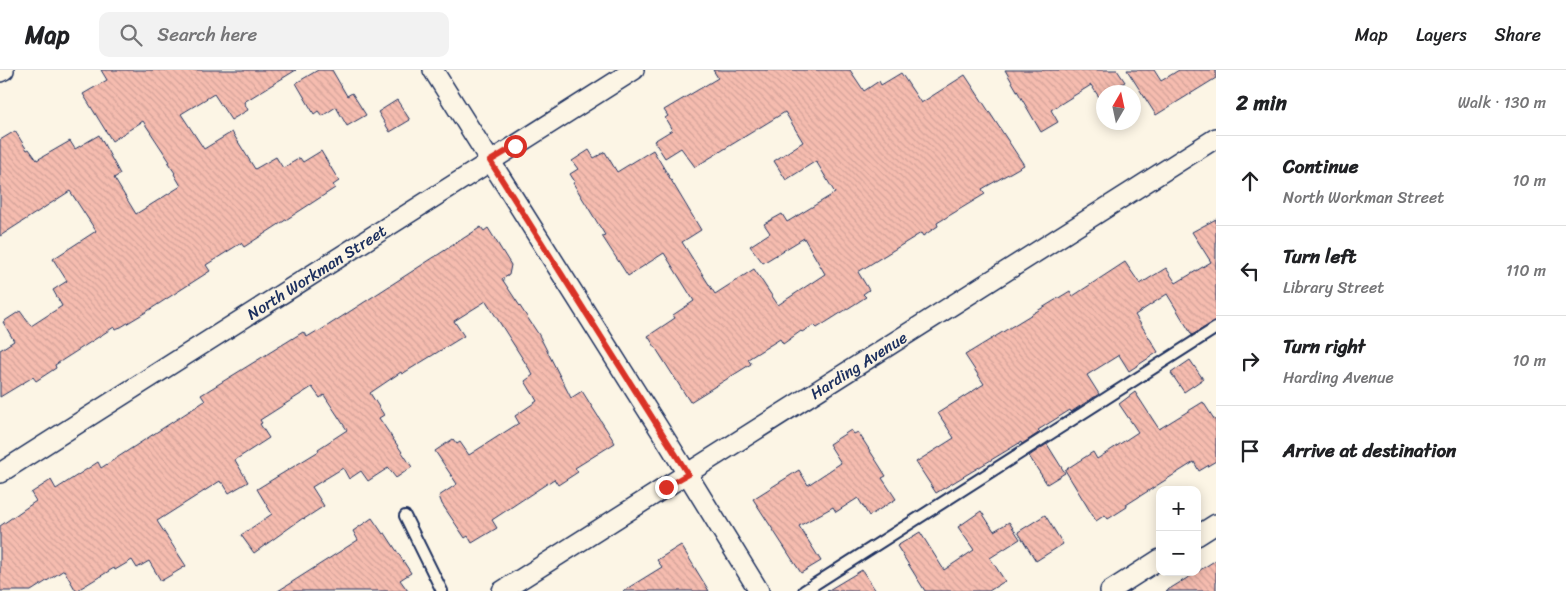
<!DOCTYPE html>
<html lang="en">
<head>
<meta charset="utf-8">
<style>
	body { margin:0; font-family:Sriracha,sans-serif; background:#f2f2f2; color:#202124 }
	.controls { position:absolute; right:15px; bottom:15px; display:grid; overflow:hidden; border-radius:10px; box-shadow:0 2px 12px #0003 }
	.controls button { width:45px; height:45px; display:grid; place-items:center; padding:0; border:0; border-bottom:1px solid #e0e0e0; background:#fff; color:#202124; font:25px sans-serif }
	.compass { position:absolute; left:1096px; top:15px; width:45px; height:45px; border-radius:50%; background:#fff; box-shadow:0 2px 12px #0003; rotate:9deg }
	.stop { position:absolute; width:15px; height:15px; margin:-11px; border:4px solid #d93025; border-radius:50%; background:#fff }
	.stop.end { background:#d93025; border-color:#fff; box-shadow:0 1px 5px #0008 }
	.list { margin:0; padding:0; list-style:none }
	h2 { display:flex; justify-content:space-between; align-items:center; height:65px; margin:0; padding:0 20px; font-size:21px }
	h2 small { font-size:16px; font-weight:400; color:#757577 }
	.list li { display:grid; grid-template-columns:32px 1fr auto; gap:15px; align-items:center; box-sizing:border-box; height:90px; padding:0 20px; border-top:1px solid #e0e0e0 }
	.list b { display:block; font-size:19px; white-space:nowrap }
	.list p { margin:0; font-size:16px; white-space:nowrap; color:#757577 }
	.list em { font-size:16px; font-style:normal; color:#757577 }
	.icon { flex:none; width:28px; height:28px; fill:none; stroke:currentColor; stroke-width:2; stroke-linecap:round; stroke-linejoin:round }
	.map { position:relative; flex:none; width:1216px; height:521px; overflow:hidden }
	header { display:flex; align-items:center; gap:30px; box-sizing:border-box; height:70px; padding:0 25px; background:#fff; border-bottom:1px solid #e0e0e0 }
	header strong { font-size:24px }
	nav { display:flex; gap:28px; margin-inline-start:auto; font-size:18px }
	.search { width:350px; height:45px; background:#f2f2f2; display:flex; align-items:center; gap:12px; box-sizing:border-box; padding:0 18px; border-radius:10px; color:#757577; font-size:19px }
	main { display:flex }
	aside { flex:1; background:#fff }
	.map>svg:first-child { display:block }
	.building { fill:url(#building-back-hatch); stroke:#1b2f5e }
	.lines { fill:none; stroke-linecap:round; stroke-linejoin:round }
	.lane-casing { stroke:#1b2f5e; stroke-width:14 }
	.street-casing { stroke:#1b2f5e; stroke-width:22 }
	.lane { stroke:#fcf5e5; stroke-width:10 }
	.street { stroke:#fcf5e5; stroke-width:19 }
	.route { stroke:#d93025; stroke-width:6 }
	.labels { text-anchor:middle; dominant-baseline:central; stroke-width:5; stroke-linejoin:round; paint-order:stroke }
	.street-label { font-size:16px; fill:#1b2f5e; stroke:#fcf5e5 }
</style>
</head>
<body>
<header>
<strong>Map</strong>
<div class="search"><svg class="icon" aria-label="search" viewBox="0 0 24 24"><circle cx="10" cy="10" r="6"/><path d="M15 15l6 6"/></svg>Search here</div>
<nav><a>Map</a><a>Layers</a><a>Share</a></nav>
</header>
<main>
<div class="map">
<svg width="1216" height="521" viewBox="0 0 1216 521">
	<defs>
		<pattern id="building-back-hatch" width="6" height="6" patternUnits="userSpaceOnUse" patternTransform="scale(1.25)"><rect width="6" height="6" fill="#f6bcaf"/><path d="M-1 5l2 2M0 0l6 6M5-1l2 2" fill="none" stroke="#d2a299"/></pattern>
	</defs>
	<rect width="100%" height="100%" fill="#fcf5e5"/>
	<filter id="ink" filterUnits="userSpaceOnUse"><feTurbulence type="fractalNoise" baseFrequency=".02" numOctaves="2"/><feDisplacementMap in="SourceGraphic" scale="10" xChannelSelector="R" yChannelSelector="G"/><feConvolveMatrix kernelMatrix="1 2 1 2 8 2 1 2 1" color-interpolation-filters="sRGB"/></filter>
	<g filter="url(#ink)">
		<path class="building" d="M101 0H296L244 32 248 40 231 50 214 24 181 44 204 79 232 62 255 99 276 87 283 98 300 88 303 92 321 81 339 111 333 115 335 118 244 177 241 173 206 195 210 201 146 242 121 257 115 259 114 257 55 295 56 298 36 311 33 307 0 327V280L14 271 3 252 20 241 31 256 62 236 53 220 67 211 53 189 96 161 70 121 0 166V70L15 61 27 80 29 79 37 90 70 71 75 79 99 65 120 104 114 108 136 144 181 116 174 104 175 103 168 93 170 92 143 51 112 71 83 24 107 10Z
			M318 0H332L347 26 352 23 366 45 347 56 336 37 322 46 318 41 314 44 296 13Z
			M713 0H850L864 21 879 11 881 15 901 3 921 33 965 5 1024 95 982 119 985 124 937 153 938 156 923 166 921 163 858 202 869 220 863 224 866 227 817 258 814 255 802 262 801 261 783 274 780 269 748 289 751 294 690 332 648 266 675 248 673 245 694 231 664 183 628 206 602 166 605 165 573 113 575 112 570 104 578 99 572 91 589 80 594 88 605 82 617 102 653 80 701 160 682 172 715 224 754 199 778 235 825 204 804 168 763 193 750 176 770 163 764 154 782 144 787 152 835 123 816 91 786 110 774 91 803 72 785 42 695 97 681 78 665 88 654 71 672 60 665 48 668 46 664 40 718 8Z
			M1005 0H1117L1125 12 1107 22H1104V25L1099 27 1091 15 1051 40 1058 52 1041 62Z
			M1127 0H1154L1161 11 1179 0H1216V8L1156 45Z
			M397 30 410 50 390 62 378 42Z
			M1216 149V251L1192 265 1167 224 1135 245 1158 282 1129 301 1119 285 1087 305 1099 324 1071 342 1070 340 1038 360 1040 362 1022 374 1021 372 936 423 916 392 954 368 938 343 984 314 965 285 1070 221 1073 226 1125 192 1140 214 1166 198 1176 213 1211 192 1192 162Z
			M481 157 484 161 488 158 511 195 509 205 502 209 539 265 571 328 582 321 615 373 575 398 578 402 558 415 554 409 495 448 492 450 497 458 472 473 468 466 465 468 442 434 439 426 457 414 435 381 453 369 457 374 460 372 469 385 519 353 515 346 537 331 525 311 533 305 486 231 454 251 464 266 402 304 401 302 370 323 384 345 379 348 412 397 396 408 388 398 368 411 361 401 349 409 343 398 312 417 324 436 304 449 303 448 254 483 241 465 272 444 257 419 319 381 318 379 347 360 324 325 320 328 312 317 260 350 262 353 260 354 269 368 235 390 248 412 229 423 223 413H221L220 411 157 451 186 496 161 511 149 491 137 498 132 490 115 500 114 498 76 521 64 500 31 521H0V456L36 431 31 423 51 410 56 419 98 392 101 398 205 331 201 325 303 262 307 267 317 261 318 262Z
			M1190 290 1203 309 1184 322 1171 303Z
			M1135 322 1159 359 1203 332 1216 352V391L1199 401 1194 392 1126 435 1127 437 1108 449 1105 445 1096 451 1065 400 1093 382 1097 389 1138 362 1119 334Z
			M851 360 854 364 858 362 886 406 882 408 896 429 869 446 858 428 836 442 833 437 799 456 821 491 801 503 753 429 799 400 808 415 841 393 829 374Z
			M1047 374 1065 403 1047 414 1029 386Z
			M981 441 994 461 1009 452 1020 469 990 488 1005 511 989 521H925L897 476 920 462 944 500 974 480 958 457Z
			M1045 445 1063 474 1036 491 1018 462Z
			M372 448 383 464 385 463 411 503 400 510 408 521H278L358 470 353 461Z
			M681 475 709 521H623L662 497 657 490Z
			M1216 490V521H1166L1197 502Z
			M862 500 876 521H827Z"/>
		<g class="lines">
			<g class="lane-casing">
				<path id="lane" d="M405 446 442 521
					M804 521 1216 258"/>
			</g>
			<g class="street-casing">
				<g id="street">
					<path d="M433 0 670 376 759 521"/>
					<path d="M0 2 4 0"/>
					<path id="s1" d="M0 403 634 0"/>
					<path d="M1197 466 1216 454"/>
					<path id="s2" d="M502 521 1216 68"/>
					<path d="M1110 521 1160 489"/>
				</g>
			</g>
			<use href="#lane" class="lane"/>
			<use href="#street" class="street"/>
		</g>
	</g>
	<g class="lines" filter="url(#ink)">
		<path class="route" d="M515 76 490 91 688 404 666 417"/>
	</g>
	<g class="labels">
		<g class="street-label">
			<text stroke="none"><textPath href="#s1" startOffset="375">North Workman Street</textPath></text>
			<text stroke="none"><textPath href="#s2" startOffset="422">Harding Avenue</textPath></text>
		</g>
	</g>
</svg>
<div class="controls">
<button>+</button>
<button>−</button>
</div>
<svg class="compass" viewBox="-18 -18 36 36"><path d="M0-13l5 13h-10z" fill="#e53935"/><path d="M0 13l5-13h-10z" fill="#757577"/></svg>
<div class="stop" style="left:515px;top:76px"></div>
<div class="stop end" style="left:666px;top:417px"></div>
</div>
<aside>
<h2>2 min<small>Walk · 130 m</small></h2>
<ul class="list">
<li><svg class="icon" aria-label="ahead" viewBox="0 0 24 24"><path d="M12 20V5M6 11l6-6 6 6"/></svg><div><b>Continue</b><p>North Workman Street</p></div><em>10 m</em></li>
<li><svg class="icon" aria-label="left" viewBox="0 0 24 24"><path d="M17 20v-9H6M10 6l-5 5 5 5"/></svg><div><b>Turn left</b><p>Library Street</p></div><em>110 m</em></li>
<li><svg class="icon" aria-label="right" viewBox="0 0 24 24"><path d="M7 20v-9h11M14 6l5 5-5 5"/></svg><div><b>Turn right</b><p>Harding Avenue</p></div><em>10 m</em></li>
<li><svg class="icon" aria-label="arrive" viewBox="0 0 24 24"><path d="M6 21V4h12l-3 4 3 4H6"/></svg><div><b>Arrive at destination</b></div></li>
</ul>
</aside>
</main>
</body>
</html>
